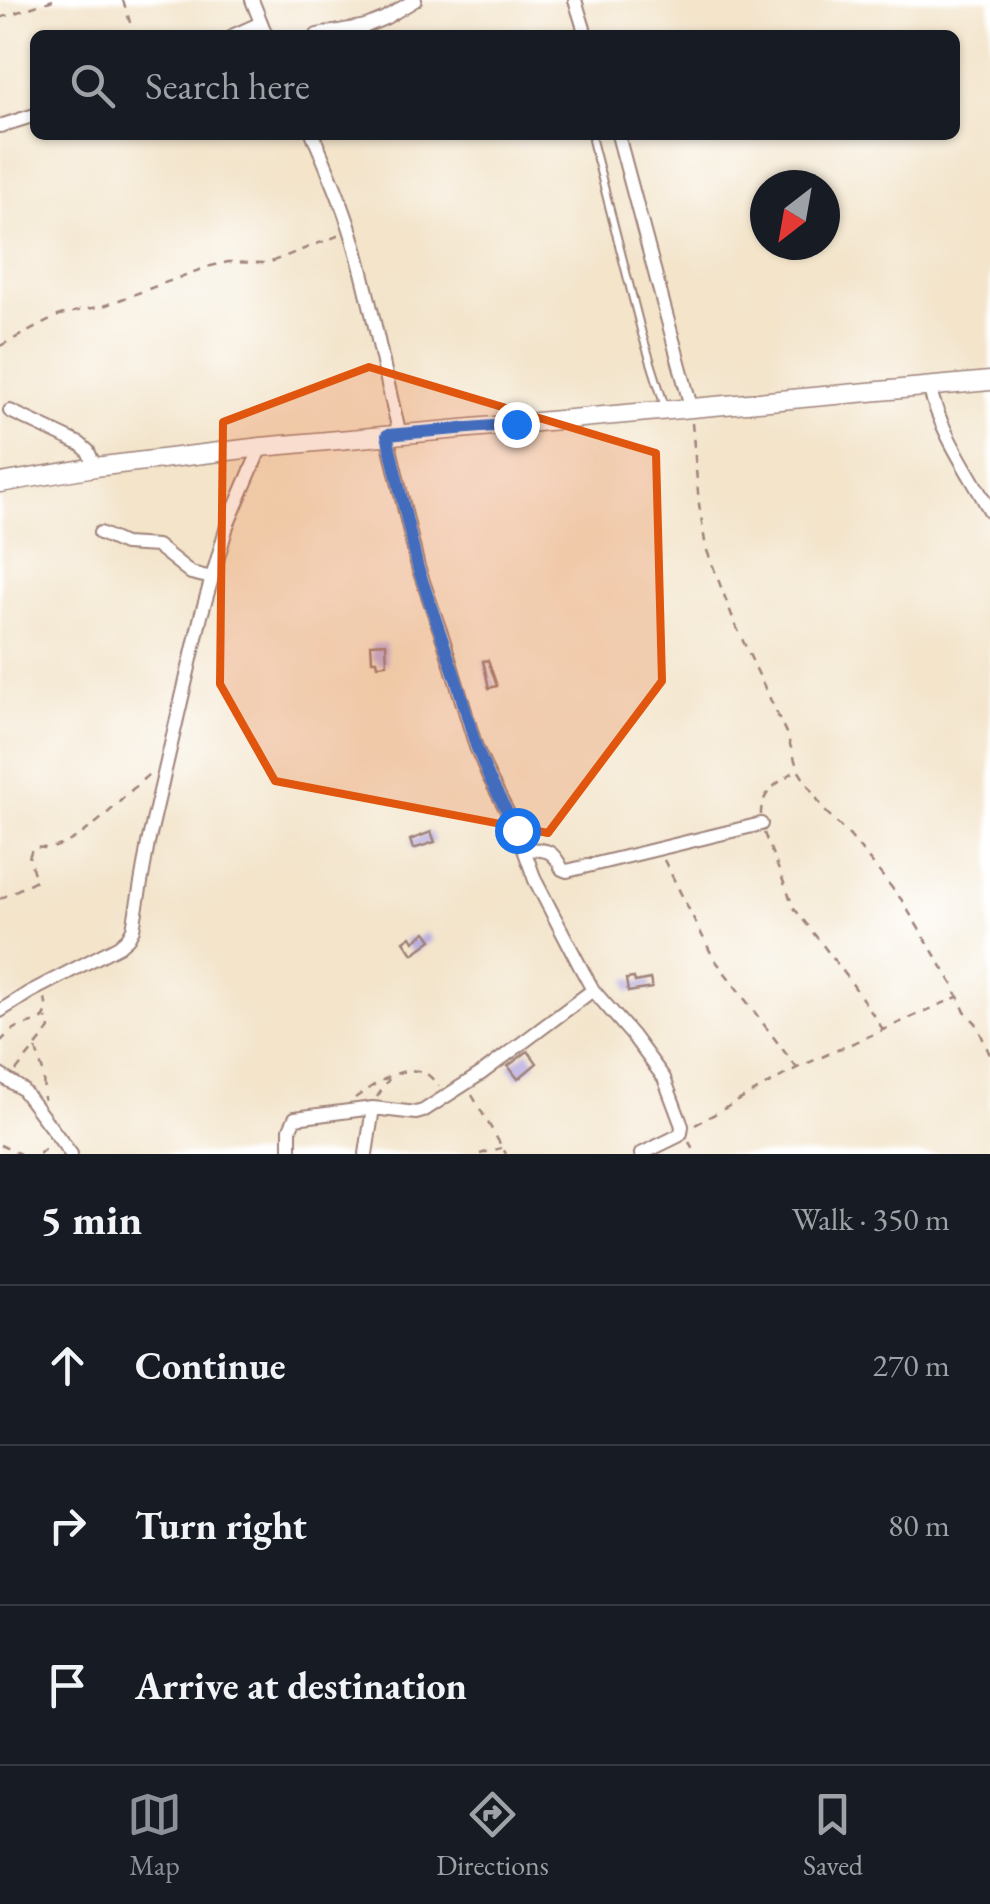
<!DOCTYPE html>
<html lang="en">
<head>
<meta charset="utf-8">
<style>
	body { margin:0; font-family:"EB Garamond",serif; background:#20242c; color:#f1f3f6 }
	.compass { position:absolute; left:750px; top:170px; width:90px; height:90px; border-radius:50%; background:#171b24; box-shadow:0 2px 8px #0004; rotate:211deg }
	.stop { position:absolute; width:30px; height:30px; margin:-22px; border:8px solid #1a73e8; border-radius:50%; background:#fff }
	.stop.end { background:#1a73e8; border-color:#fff; box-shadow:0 2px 10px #0008 }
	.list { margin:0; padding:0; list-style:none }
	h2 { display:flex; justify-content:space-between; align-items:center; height:130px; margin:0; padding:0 40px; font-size:42px }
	h2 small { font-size:32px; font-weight:400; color:#9ea1a6 }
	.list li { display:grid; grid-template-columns:65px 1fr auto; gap:30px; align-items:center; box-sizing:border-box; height:160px; padding:0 40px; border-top:2px solid #363941 }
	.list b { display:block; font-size:38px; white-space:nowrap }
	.list em { font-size:32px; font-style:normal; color:#9ea1a6 }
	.icon { flex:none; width:55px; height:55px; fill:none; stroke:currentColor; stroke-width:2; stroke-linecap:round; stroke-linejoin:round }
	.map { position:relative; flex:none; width:990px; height:1154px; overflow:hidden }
	.search { position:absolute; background:#171b24; box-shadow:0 2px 8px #0004; left:30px; right:30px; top:30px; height:110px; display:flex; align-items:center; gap:25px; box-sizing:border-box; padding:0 35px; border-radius:15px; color:#9ea1a6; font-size:38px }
	.sheet { height:610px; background:#171b24 }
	nav { display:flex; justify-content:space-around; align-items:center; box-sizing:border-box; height:140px; border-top:2px solid #363941; background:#171b24; font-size:28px; color:#9ea1a6 }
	nav a { display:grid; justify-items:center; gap:5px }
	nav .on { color:#8c9099 }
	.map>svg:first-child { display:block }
	.building { fill:#baadde }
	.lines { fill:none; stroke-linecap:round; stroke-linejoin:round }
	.lane-casing { stroke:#9e827a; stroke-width:10 }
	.street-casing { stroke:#9e827a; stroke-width:16 }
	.secondary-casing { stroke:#9e827a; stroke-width:21 }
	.path { stroke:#9e827a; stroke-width:2.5; stroke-dasharray:8 8; stroke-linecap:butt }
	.lane { stroke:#fff; stroke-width:6 }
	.street { stroke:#fff; stroke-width:12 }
	.secondary { stroke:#fff; stroke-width:18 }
	.route { stroke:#1a73e8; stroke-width:12 }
	.marked { fill:#e0560e; fill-opacity:0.2; stroke:#e0560e; stroke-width:8; stroke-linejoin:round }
</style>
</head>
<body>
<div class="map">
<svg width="990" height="1154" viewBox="0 0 990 1154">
	<rect width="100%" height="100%" fill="#fff"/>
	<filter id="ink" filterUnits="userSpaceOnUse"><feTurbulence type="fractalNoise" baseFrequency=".01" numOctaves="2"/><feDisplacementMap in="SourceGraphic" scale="20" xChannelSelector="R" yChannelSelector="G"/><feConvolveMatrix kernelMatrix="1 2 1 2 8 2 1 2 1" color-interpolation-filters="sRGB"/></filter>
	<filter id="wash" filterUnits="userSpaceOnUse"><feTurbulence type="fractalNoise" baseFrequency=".0048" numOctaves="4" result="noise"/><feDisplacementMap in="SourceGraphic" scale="40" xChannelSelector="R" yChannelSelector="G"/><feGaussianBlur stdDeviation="2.25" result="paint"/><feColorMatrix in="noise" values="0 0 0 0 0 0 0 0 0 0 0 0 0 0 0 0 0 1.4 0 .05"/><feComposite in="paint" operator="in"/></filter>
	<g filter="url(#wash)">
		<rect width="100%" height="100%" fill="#f3e4ca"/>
		<g id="blocks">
			<path class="building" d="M386 643 387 664 378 665 377 660H372L371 644Z
				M488 660 497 686 489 688 483 661Z
				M431 832 435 842 413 849 410 840Z
				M426 932 432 940 413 954 404 941 411 936 414 941Z
				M634 978 635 982 650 979 652 988 628 992 626 979Z
				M528 1051 537 1063 518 1079 508 1066Z"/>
		</g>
	</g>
	<g filter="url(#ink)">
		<use href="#blocks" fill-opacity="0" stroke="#9e827a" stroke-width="2.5"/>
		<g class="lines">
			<g class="lane-casing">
				<path id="lane" d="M592 140 642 334 665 407"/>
			</g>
			<g class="street-casing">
				<path id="street" d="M252 0 266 35
					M575 0 586 35
					M234 35 261 23
					M317 35 366 26 385 18 415 0
					M0 126 35 115
					M313 135C326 166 340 197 350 229 371 296 382 366 400 434
					M618 135 691 407
					M929 386C941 434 967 469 990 511
					M10 411 80 444 88 451 95 467
					M387 435 418 567 444 642 476 747 489 777 517 830 535 880 582 970 593 990 633 1036 664 1078 682 1126 681 1133 678 1136 641 1154
					M100 533 124 544 157 546 191 573 212 578
					M524 849C546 850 552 848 562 869L567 871 761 824
					M0 1011 30 992 119 946 128 938 133 929 148 843 201 616 227 526 261 447
					M0 1075 22 1089 71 1154
					M290 1154V1129L295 1118 373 1108 416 1113 423 1111 482 1073 593 990
					M366 1154 373 1108"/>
			</g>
			<g class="secondary-casing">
				<path id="secondary" d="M0 483 95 467 261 447 990 381"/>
			</g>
			<path class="path" d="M123 0 134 35
				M0 18 53 0
				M0 346 60 315 106 305 207 267 228 262 268 263 340 235
				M692 423 699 504 706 548 736 626 787 735 798 770 825 811 850 836 901 899 953 985 965 1012 976 1023 990 1055
				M761 815C760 792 780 781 797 770
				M764 833 794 908 849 979 884 1031
				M664 860 713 957 796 1067
				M0 899 36 880 29 858 32 848C40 846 47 850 55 847 92 836 125 793 154 770
				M0 1042C6 1036 13 1028 21 1026 40 1020 50 1023 45 998
				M36 1049 43 1072 44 1100
				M16 1071 50 1029 46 1018
				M472 1095 506 1154
				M377 1097 389 1079
				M355 1098C371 1087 397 1067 419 1071 428 1072 433 1080 439 1086
				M695 1125 797 1068 957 997
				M689 1142 696 1154
				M0 1145 20 1154
				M39 1154 49 1145
				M480 1154 501 1148"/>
			<use href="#lane" class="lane"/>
			<use href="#street" class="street"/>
			<use href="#secondary" class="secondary"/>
		</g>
	</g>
	<g class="lines" filter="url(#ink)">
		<path class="route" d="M516 424 387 435 418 568 456 679 476 746 489 778 517 830"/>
	</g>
	<path class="marked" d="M369 367 656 453 662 681 548 833 275 781 220 684 223 422Z"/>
</svg>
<svg class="compass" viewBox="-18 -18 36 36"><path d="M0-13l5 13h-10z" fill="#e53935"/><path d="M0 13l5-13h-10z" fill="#9ea1a6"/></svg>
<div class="stop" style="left:517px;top:830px"></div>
<div class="stop end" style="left:516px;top:424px"></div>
<div class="search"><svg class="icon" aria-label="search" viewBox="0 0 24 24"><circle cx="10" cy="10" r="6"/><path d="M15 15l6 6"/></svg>Search here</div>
</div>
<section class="sheet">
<h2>5 min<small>Walk · 350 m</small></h2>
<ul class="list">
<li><svg class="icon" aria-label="ahead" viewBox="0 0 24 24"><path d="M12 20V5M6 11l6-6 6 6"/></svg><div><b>Continue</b></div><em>270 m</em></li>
<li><svg class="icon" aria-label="right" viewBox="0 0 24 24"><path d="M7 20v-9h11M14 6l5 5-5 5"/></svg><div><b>Turn right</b></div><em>80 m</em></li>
<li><svg class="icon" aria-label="arrive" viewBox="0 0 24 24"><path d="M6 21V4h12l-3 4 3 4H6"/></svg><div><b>Arrive at destination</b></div></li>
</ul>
</section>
<nav>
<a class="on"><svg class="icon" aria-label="map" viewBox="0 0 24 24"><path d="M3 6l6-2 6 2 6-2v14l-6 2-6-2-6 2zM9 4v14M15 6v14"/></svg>Map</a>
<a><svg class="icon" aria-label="directions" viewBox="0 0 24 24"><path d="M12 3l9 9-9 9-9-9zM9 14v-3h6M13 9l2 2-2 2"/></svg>Directions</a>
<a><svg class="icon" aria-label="saved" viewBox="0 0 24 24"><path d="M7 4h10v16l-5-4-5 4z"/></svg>Saved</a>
</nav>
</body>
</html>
